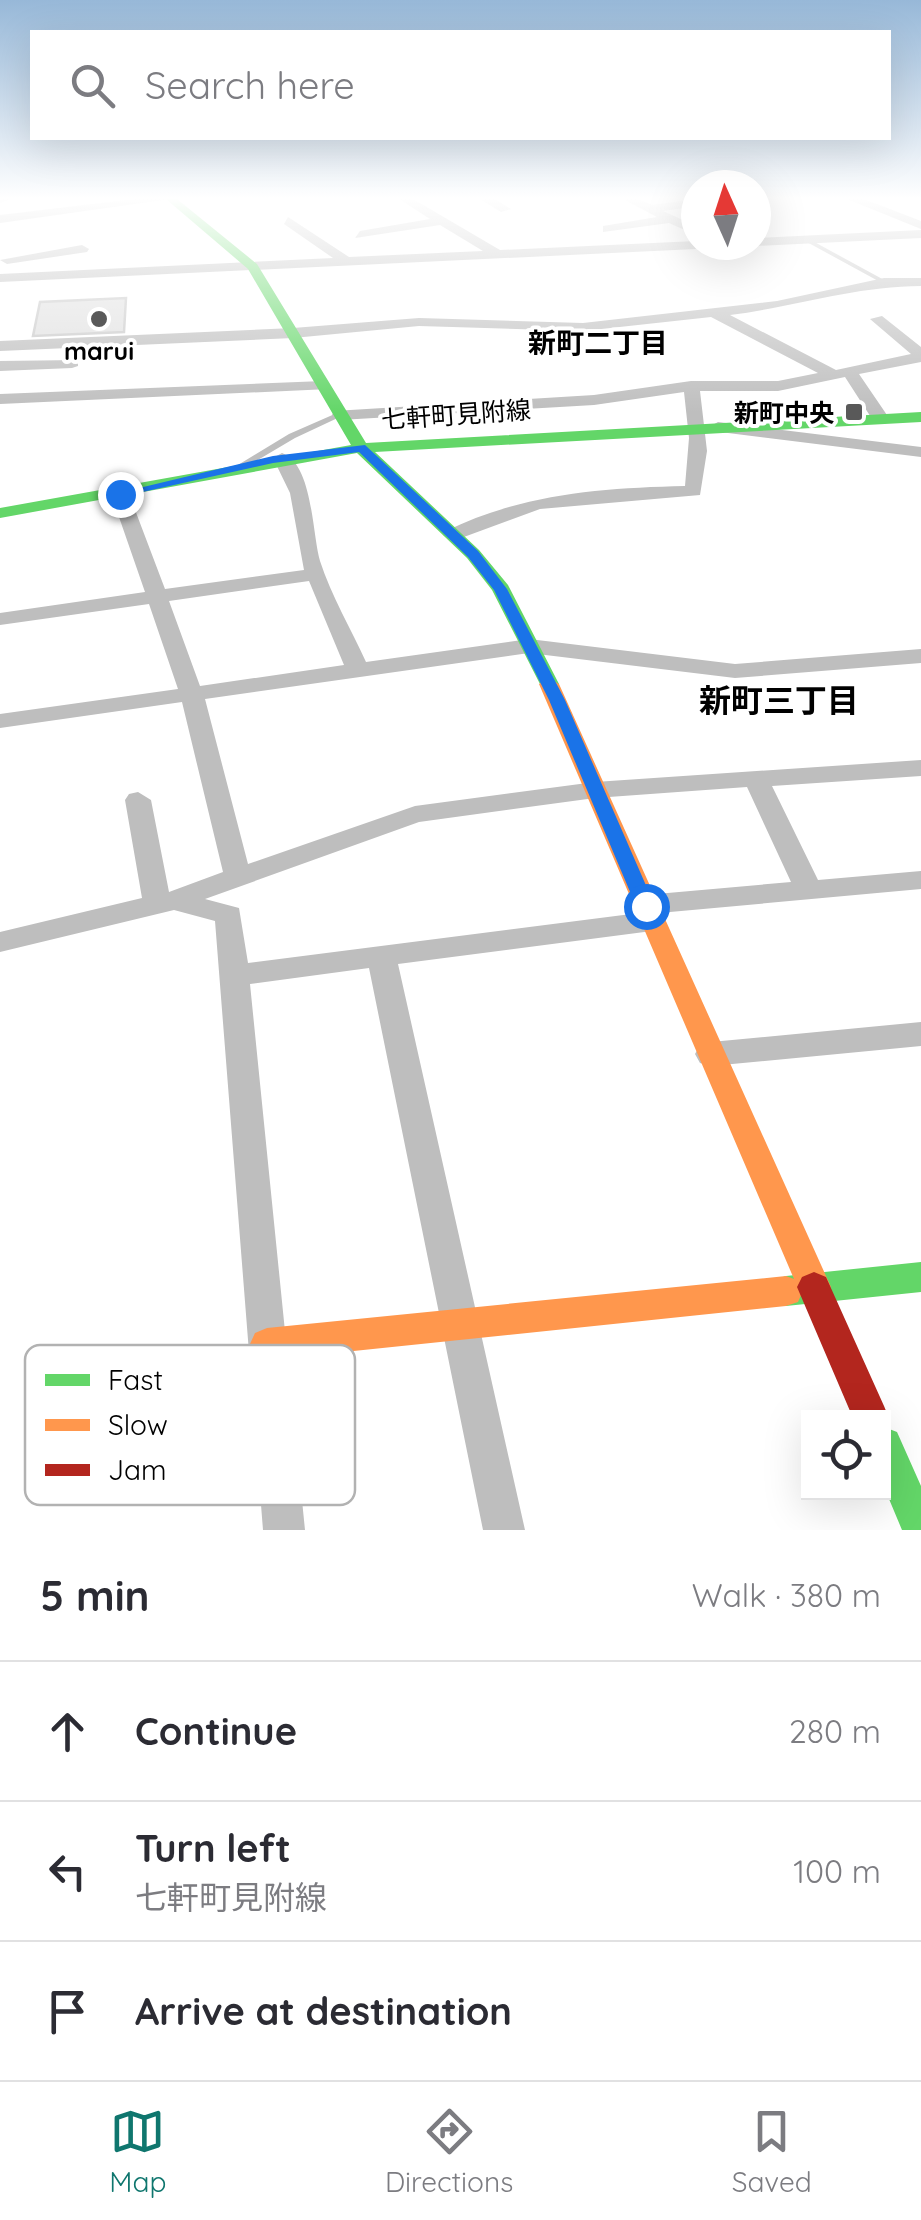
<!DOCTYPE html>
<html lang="en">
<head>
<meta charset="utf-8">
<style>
	body { margin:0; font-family:Quicksand,"Noto Sans JP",sans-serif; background:#f7f7f7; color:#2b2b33 }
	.controls { position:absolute; right:30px; bottom:30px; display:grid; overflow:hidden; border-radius:0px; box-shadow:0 10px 40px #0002 }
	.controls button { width:90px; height:90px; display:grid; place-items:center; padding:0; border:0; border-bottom:2px solid #e1e1e2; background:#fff; color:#2b2b33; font:50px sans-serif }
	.compass { position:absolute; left:681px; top:170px; width:90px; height:90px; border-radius:50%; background:#fff; box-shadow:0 10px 40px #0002; rotate:357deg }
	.stop { position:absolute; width:30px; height:30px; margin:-22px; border:8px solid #1a73e8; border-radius:50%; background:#fff }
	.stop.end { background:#1a73e8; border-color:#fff; box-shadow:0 2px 10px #0008 }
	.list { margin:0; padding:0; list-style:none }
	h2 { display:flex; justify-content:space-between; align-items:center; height:130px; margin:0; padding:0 40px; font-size:42px }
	h2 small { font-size:32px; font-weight:400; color:#7c7c81 }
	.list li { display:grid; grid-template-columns:65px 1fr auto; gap:30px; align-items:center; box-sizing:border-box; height:140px; padding:0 40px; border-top:2px solid #e1e1e2 }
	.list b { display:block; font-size:38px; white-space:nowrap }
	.list p { margin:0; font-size:32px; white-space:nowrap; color:#7c7c81 }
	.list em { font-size:32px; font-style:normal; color:#7c7c81 }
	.icon { flex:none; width:55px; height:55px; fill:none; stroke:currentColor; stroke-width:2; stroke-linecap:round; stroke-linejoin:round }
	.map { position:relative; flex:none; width:921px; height:1530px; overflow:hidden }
	.search { position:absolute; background:#fff; box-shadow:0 10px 40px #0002; left:30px; right:30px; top:30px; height:110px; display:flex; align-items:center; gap:25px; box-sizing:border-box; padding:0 35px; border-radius:0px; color:#7c7c81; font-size:38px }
	.sheet { height:550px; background:#fff }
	nav { display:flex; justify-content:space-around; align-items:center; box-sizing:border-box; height:140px; border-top:2px solid #e1e1e2; background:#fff; font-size:28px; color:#7c7c81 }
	nav a { display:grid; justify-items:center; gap:5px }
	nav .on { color:#0f766e }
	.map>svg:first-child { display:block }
	.building { fill:#dfdfdf; stroke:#c7c7c7; stroke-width:2.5 }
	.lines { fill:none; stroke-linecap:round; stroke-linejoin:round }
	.lane { fill:#bebebe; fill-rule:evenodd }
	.street { fill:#bebebe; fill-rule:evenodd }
	.fast { fill:#63d668; fill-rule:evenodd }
	.slow { fill:#ff974d; fill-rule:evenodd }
	.jam { fill:#b3261e; fill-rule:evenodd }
	.route { fill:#1a73e8 }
	.poi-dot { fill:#595959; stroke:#fff; stroke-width:4 }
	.labels { text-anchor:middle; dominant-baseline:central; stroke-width:8; stroke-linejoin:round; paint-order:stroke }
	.far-poi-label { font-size:25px; font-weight:bold; fill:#000; stroke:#fff }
	.far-street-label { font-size:25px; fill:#000; stroke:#fff }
	.far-neighbourhood-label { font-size:28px; font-weight:bold; fill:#000; stroke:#fff }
	.neighbourhood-label { font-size:32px; font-weight:bold; fill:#000; stroke:#fff }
	.key { fill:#fff; stroke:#b2b2b2; stroke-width:2.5 }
	.key-label { font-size:28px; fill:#000 }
</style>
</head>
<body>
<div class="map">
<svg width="921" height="1530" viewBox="0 0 921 1530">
	<rect width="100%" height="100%" fill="#fff"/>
	<path class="building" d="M126 298 124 332 33 336 40 302Z"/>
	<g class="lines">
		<path class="lane" d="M807 238 886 281 887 282 882 283 805 241Z
			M337 413 344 415 295 438 241 470 233 468 289 434Z"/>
		<path class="street" d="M0 199H10L0 203Z
			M135 199H170L0 223V215Z
			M399 199H413L500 250 696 241V245H703L696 249 0 282V274L333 258 284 224 288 217 349 257 483 251 440 225 355 238 360 231 430 219Z
			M480 199H495L511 209 501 212Z
			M623 199H638L652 205 696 199V206L663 211 696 226V235L669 223 603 232V226L657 217Z
			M847 199H864L921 221V229Z
			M921 230V238L756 246 752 245H756V238Z
			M82 245 89 249 87 252 7 264 0 260Z
			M884 278H921V286C856 286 794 307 730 315L836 370 911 354 870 319 882 316 921 347V362L859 374 889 418 886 422H874L845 377 778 391H700L707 451 700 495 540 509 453 541 443 535 446 531C522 494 601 488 685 486L689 438 684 392 594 405 340 420 332 415 334 411 594 395 691 381H778L818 373 711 317 583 331 419 326 293 338 0 351V341L293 328 419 318 583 323 777 301Z
			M78 360V366L72 368 0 371V361Z
			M323 381 329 383V389L0 404V394Z
			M718 422 921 447V457L712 431 709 427Z
			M282 453C313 464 312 534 320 561 331 595 351 629 366 662L529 639 735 664 921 649V663L735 678 529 653 205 699 248 864 415 806 595 782 921 760V776L772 786 818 880 921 871V889L659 913 666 921 662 928 652 931 398 964 525 1530H483L369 968 250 984 305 1530H263L215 921 174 910 0 952V932L142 898 125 800 129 794 138 792 151 800 169 892 223 872 182 702 0 728V714L178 689 149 604 0 625V613L145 592 111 494 120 488 129 494 165 589 304 570 290 493 273 458ZM309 581 344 665 200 686 169 601ZM747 787 791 882 645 895 635 898 631 905 639 913 248 963 239 908 205 899 419 822 595 798Z
			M921 1022V1046L711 1066 700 1063 695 1054 700 1045 711 1042Z"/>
		<path class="fast" d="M166 199H177L257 264 366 443 921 412V422L375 452 479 550 508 585 559 684 556 688H542L492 590 467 558 357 453 0 518V508L351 445 248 269Z
			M921 1262V1292L786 1306 774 1302 769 1291 774 1280 786 1276Z
			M884 1427 897 1432 921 1486V1530H902L884 1487Z"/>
		<path class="slow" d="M549 678 559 684 831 1287 826 1297 814 1302 801 1295 798 1302 786 1306 267 1360 255 1355 250 1344 255 1333 267 1328 786 1276 794 1279 539 684Z"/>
		<path class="jam" d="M814 1272 826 1277 884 1406 889 1418 884 1430V1418H853L797 1287 802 1277Z"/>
	</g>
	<linearGradient id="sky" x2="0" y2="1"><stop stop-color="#97b8d8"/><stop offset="0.48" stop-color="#fff"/><stop offset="1" stop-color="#fff" stop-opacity="0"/></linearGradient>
	<rect width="921" height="413" fill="url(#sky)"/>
	<path class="route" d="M365 445 478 551 507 589 565 700 655 906 652 910 646 912 636 906 549 700 494 590 468 557 359 452 273 463 120 497 114 494 273 456Z"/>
	<g class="poi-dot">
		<circle cx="99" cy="319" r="10"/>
		<rect x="844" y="402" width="20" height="20" rx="5"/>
	</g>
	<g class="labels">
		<g class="far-poi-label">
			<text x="99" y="350">marui</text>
			<text x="834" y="412" text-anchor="end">新町中央</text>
		</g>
		<g class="far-street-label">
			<text transform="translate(456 414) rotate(-4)">七軒町見附線</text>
		</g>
		<g class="far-neighbourhood-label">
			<text x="598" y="342">新町二丁目</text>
		</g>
		<g class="neighbourhood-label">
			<text x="779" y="700">新町三丁目</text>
		</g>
	</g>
	<rect x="25" y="1345" width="330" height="160" rx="15" class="key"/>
	<rect x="45" y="1374" width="45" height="12" fill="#63d668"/>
	<rect x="45" y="1419" width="45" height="12" fill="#ff974d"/>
	<rect x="45" y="1464" width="45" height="12" fill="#b3261e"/>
	<g class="key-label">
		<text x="108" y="1390">Fast</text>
		<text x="108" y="1435">Slow</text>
		<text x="108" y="1480">Jam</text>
	</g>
</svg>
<div class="controls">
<button><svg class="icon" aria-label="locate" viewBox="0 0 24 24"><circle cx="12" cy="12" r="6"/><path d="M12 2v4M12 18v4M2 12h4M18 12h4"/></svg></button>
</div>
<svg class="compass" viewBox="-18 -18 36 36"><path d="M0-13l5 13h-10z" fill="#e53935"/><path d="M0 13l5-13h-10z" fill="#7c7c81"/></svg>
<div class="stop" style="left:646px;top:906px"></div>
<div class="stop end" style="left:120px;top:494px"></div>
<div class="search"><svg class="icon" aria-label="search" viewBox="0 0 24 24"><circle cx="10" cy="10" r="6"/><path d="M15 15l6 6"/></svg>Search here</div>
</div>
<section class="sheet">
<h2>5 min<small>Walk · 380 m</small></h2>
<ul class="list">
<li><svg class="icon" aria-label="ahead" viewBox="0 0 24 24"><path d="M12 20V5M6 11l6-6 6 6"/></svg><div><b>Continue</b></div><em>280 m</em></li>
<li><svg class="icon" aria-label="left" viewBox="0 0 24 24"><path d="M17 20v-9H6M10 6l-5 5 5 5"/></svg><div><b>Turn left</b><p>七軒町見附線</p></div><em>100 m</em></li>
<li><svg class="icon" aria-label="arrive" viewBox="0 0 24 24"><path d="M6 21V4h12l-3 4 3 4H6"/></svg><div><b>Arrive at destination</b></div></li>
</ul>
</section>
<nav>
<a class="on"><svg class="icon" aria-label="map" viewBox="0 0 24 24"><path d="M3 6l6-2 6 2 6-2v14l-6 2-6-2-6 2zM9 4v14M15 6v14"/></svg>Map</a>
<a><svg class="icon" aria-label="directions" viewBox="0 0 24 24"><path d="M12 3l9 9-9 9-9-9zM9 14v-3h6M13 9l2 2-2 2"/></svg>Directions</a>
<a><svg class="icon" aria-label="saved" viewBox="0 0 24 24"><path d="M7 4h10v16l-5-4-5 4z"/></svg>Saved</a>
</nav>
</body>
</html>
